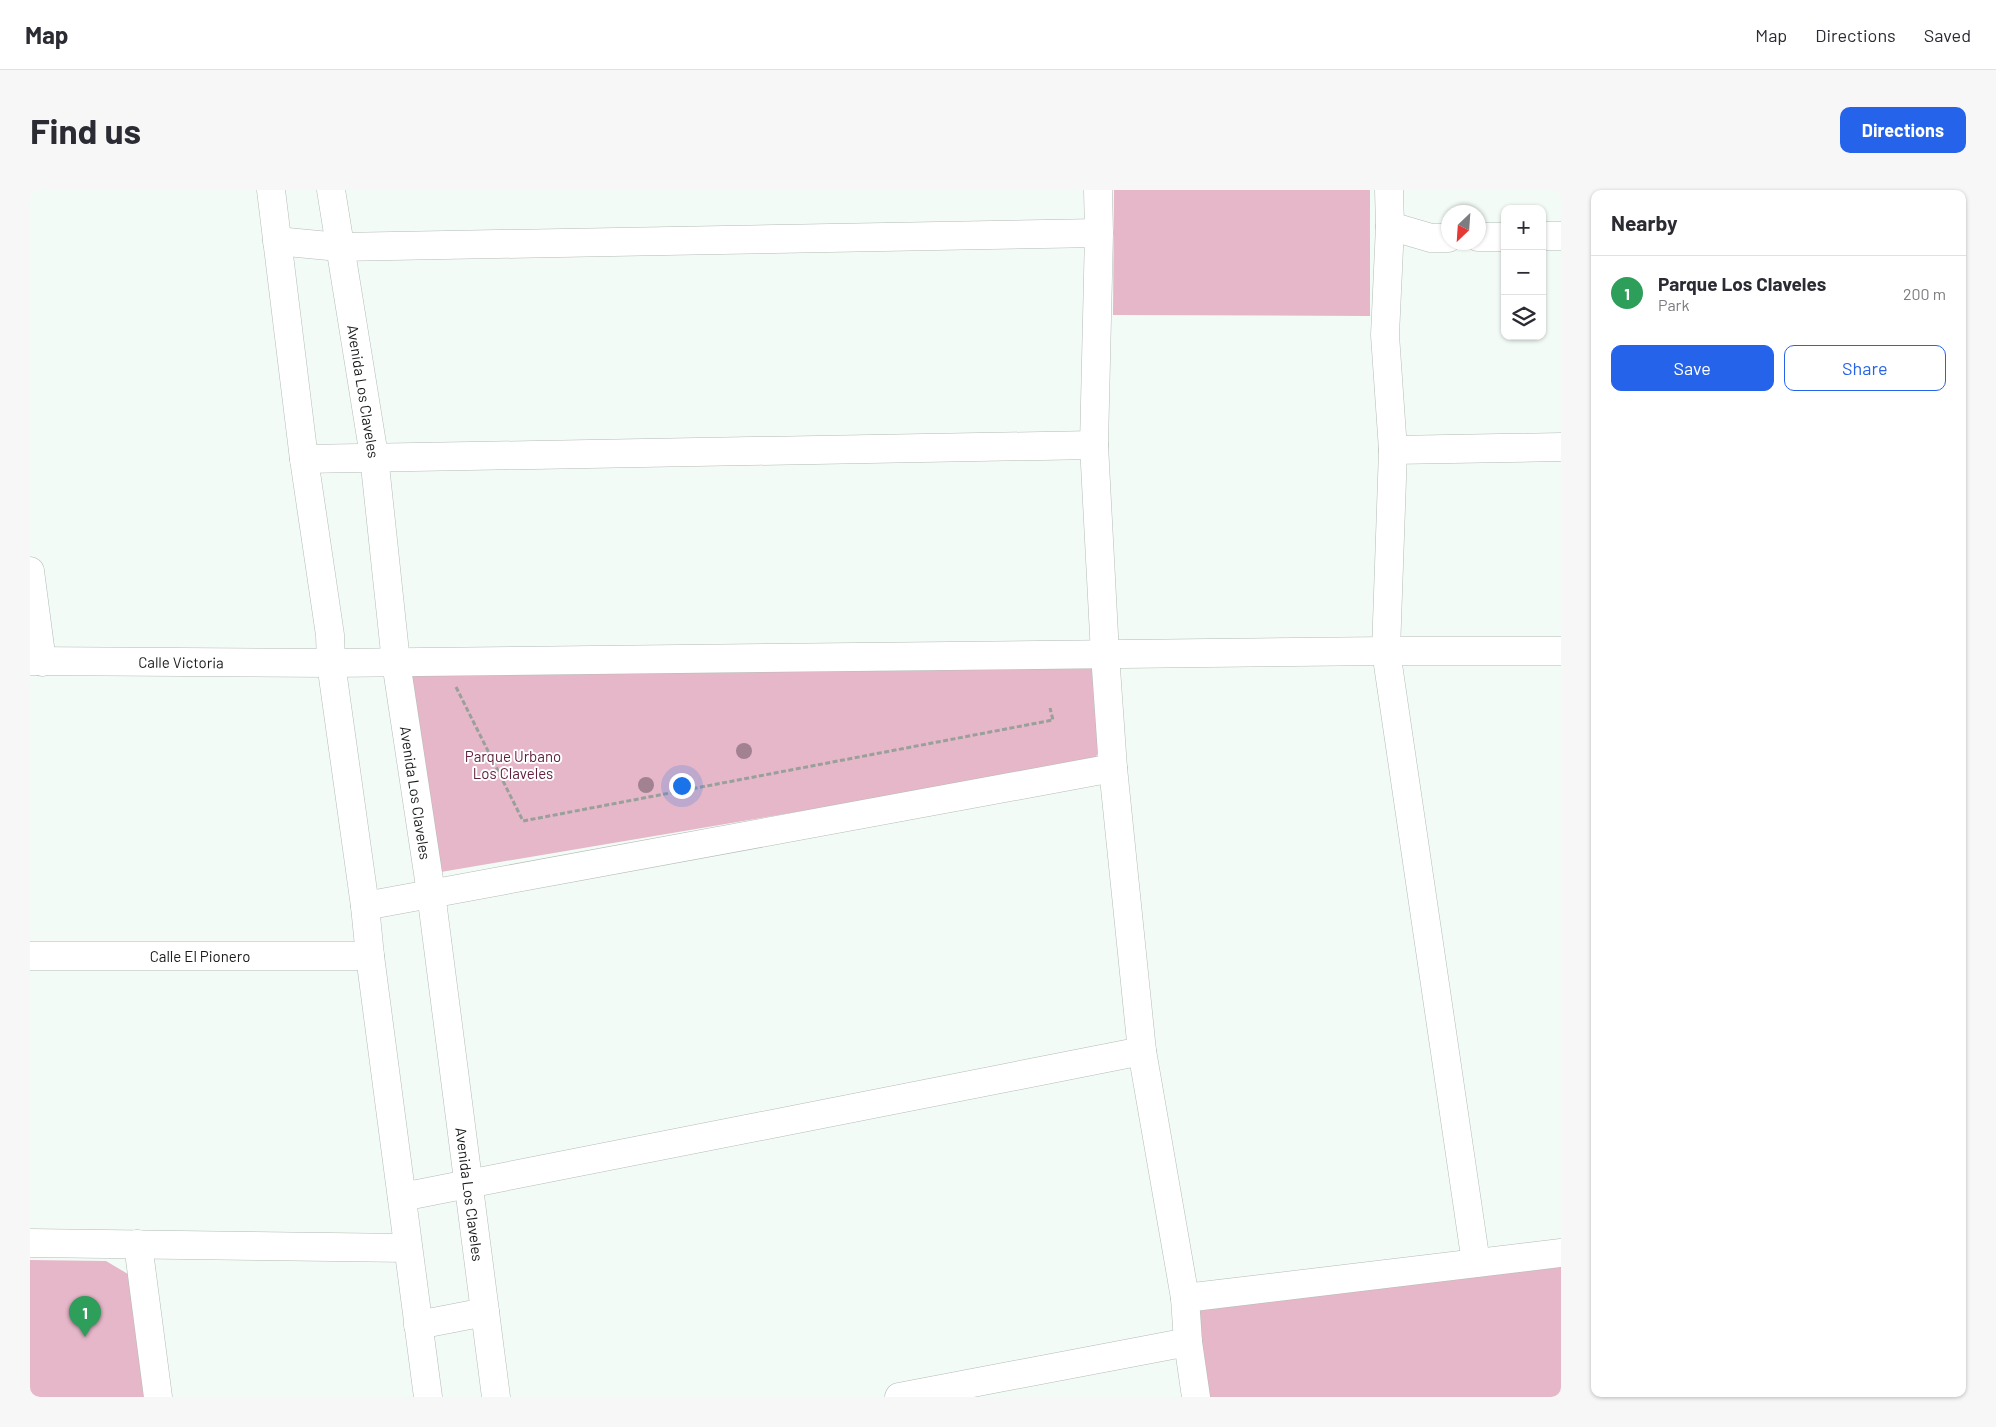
<!DOCTYPE html>
<html lang="en">
<head>
<meta charset="utf-8">
<style>
	body { margin:0; font-family:Barlow,sans-serif; background:#f7f7f7; color:#2b2b33 }
	.controls { position:absolute; right:15px; top:15px; display:grid; overflow:hidden; border-radius:10px; box-shadow:0 1px 4px #0004 }
	.controls button { width:45px; height:45px; display:grid; place-items:center; padding:0; border:0; border-bottom:1px solid #e1e1e2; background:#fff; color:#2b2b33; font:25px sans-serif }
	.compass { position:absolute; left:1411px; top:15px; width:45px; height:45px; border-radius:50%; background:#fff; box-shadow:0 1px 4px #0004; rotate:205deg }
	.you { position:absolute; left:651px; top:595px; width:18px; height:18px; margin:-12px; border:4px solid #fff; border-radius:50%; background:#1a73e8; box-shadow:0 0 0 8px #1a73e833 }
	.badge { display:grid; place-items:center; width:32px; height:32px; border-radius:50%; background:#2563eb; color:#fff; font-size:16px; font-weight:700 }
	.pin { position:absolute; translate:-50% -41px; filter:drop-shadow(0 1px 2px #0008) }
	.pin::after { content:''; position:absolute; top:26px; width:18px; height:15px; background:inherit; clip-path:polygon(0 0,100% 0,50% 100%) }
	.list { margin:0; padding:0; list-style:none }
	h2 { display:flex; justify-content:space-between; align-items:center; height:65px; margin:0; padding:0 20px; font-size:21px }
	h2 small { font-size:16px; font-weight:400; color:#7c7c81 }
	.list li { display:grid; grid-template-columns:32px 1fr auto; gap:15px; align-items:center; box-sizing:border-box; height:75px; padding:0 20px; border-top:1px solid #e1e1e2 }
	.list b { display:block; font-size:19px; white-space:nowrap }
	.list p { margin:0; font-size:16px; white-space:nowrap; color:#7c7c81 }
	.list em { font-size:16px; font-style:normal; color:#7c7c81 }
	.actions { display:flex; gap:10px; padding:15px 20px }
	.actions a { flex:1; padding:11px 0; border:1px solid #2563eb; border-radius:10px; text-align:center; font-size:18px; color:#2563eb }
	.actions .main { background:#2563eb; color:#fff }
	.icon { flex:none; width:28px; height:28px; fill:none; stroke:currentColor; stroke-width:2; stroke-linecap:round; stroke-linejoin:round }
	.map { position:relative; flex:none; width:1531px; height:1207px; overflow:hidden; border-radius:10px }
	header { display:flex; align-items:center; gap:30px; box-sizing:border-box; height:70px; padding:0 25px; background:#fff; border-bottom:1px solid #e1e1e2 }
	header strong { font-size:24px }
	nav { display:flex; gap:28px; margin-inline-start:auto; font-size:18px }
	.intro { display:flex; align-items:center; justify-content:space-between; box-sizing:border-box; height:120px; padding:0 30px }
	h1 { margin:0; font-size:35px }
	.button { padding:12px 22px; border-radius:10px; background:#2563eb; color:#fff; font-size:18px; font-weight:700 }
	main { display:flex; gap:30px; padding:0 30px }
	aside { flex:1; background:#fff; border-radius:10px; box-shadow:0 1px 4px #0004 }
	.map>svg:first-child { display:block }
	.green { fill:#e6b7c9 }
	.lines { fill:none; stroke-linecap:round; stroke-linejoin:round }
	.minor-casing { stroke:#b4bcb6; stroke-width:29 }
	.path { stroke:#999f9b; stroke-width:3; stroke-dasharray:5 2.5; stroke-linecap:butt }
	.minor { stroke:#fff; stroke-width:28 }
	.tree { fill:#a28290 }
	.labels { text-anchor:middle; dominant-baseline:central; stroke-width:4; stroke-linejoin:round; paint-order:stroke }
	.street-label { font-size:15px; fill:#191c1a; stroke:#fff }
	.park-label { font-size:15px; fill:#5f1f3d; stroke:#fff }
</style>
</head>
<body>
<header>
<strong>Map</strong>
<nav><a>Map</a><a>Directions</a><a>Saved</a></nav>
</header>
<div class="intro"><h1>Find us</h1><a class="button">Directions</a></div>
<main>
<div class="map">
<svg width="1531" height="1207" viewBox="0 0 1531 1207">
	<rect width="100%" height="100%" fill="#f3fbf6"/>
	<path class="green" d="M1084 0H1340V126L1083 125Z
		M1059 474 1065 479 1071 556 1066 567 1057 573 399 684 380 485Z
		M1531 1066V1207H1173L1164 1121 1173 1108Z
		M0 1070 76 1071 103 1087 117 1207H0Z"/>
	<g class="lines">
		<g class="minor-casing">
			<g id="minor">
				<path d="M241 0 274 269 300 445 301 473 335 716 340 766 398 1207"/>
				<path id="s1" d="M301 0 344 266 366 472 401 703 466 1207"/>
				<path d="M1068 0 1069 43 1064 255 1075 464 1083 578 1112 861 1155 1108"/>
				<path d="M1359 0 1360 36 1355 145 1363 260 1356 461 1446 1073"/>
				<path d="M1360 36 1401 48H1418"/>
				<path d="M1512 46H1531"/>
				<path d="M1448 47H1475"/>
				<path d="M247 51 309 57 1069 43"/>
				<path d="M1363 260 1531 257"/>
				<path d="M274 269 1064 255"/>
				<path d="M0 381 12 472"/>
				<path id="s2" d="M0 471 301 473 1356 461H1531"/>
				<path d="M335 716 1083 578"/>
				<path id="s3" d="M0 766H340"/>
				<path d="M372 1007 1112 861"/>
				<path d="M0 1053 378 1058"/>
				<path d="M108 1054 128 1207"/>
				<path d="M388 1135 455 1122"/>
				<path d="M1158 1152 1166 1207"/>
				<path d="M869 1207 1158 1152 1155 1108 1531 1063"/>
			</g>
		</g>
		<path class="path" d="M426 497 493 631 1023 530 1020 518"/>
		<use href="#minor" class="minor"/>
	</g>
	<g class="tree">
		<circle cx="714" cy="561" r="8"/>
		<circle cx="616" cy="595" r="8"/>
	</g>
	<g class="labels">
		<g class="street-label">
			<text stroke="none"><textPath href="#s1" startOffset="204">Avenida Los Claveles</textPath></text>
			<text stroke="none"><textPath href="#s2" startOffset="151">Calle Victoria</textPath></text>
			<text stroke="none"><textPath href="#s1" startOffset="609">Avenida Los Claveles</textPath></text>
			<text stroke="none"><textPath href="#s3" startOffset="170">Calle El Pionero</textPath></text>
			<text stroke="none"><textPath href="#s1" startOffset="1014">Avenida Los Claveles</textPath></text>
		</g>
		<g class="park-label">
			<text x="483" y="566">Parque Urbano<tspan x="483" dy="17">Los Claveles</tspan></text>
		</g>
	</g>
</svg>
<div class="controls">
<button>+</button>
<button>−</button>
<button><svg class="icon" aria-label="layers" viewBox="0 0 24 24"><path d="M12 4l9 5-9 5-9-5zM3 14l9 5 9-5"/></svg></button>
</div>
<svg class="compass" viewBox="-18 -18 36 36"><path d="M0-13l5 13h-10z" fill="#e53935"/><path d="M0 13l5-13h-10z" fill="#7c7c81"/></svg>
<div class="you"></div>
<div class="pin badge" style="left:55px;top:1147px;background:#2e9e5b">1</div>
</div>
<aside>
<h2>Nearby<small></small></h2>
<ul class="list">
<li><span class="badge" style="background:#2e9e5b">1</span><div><b>Parque Los Claveles</b><p>Park</p></div><em>200 m</em></li>
</ul>
<div class="actions"><a class="main">Save</a><a>Share</a></div>
</aside>
</main>
</body>
</html>
